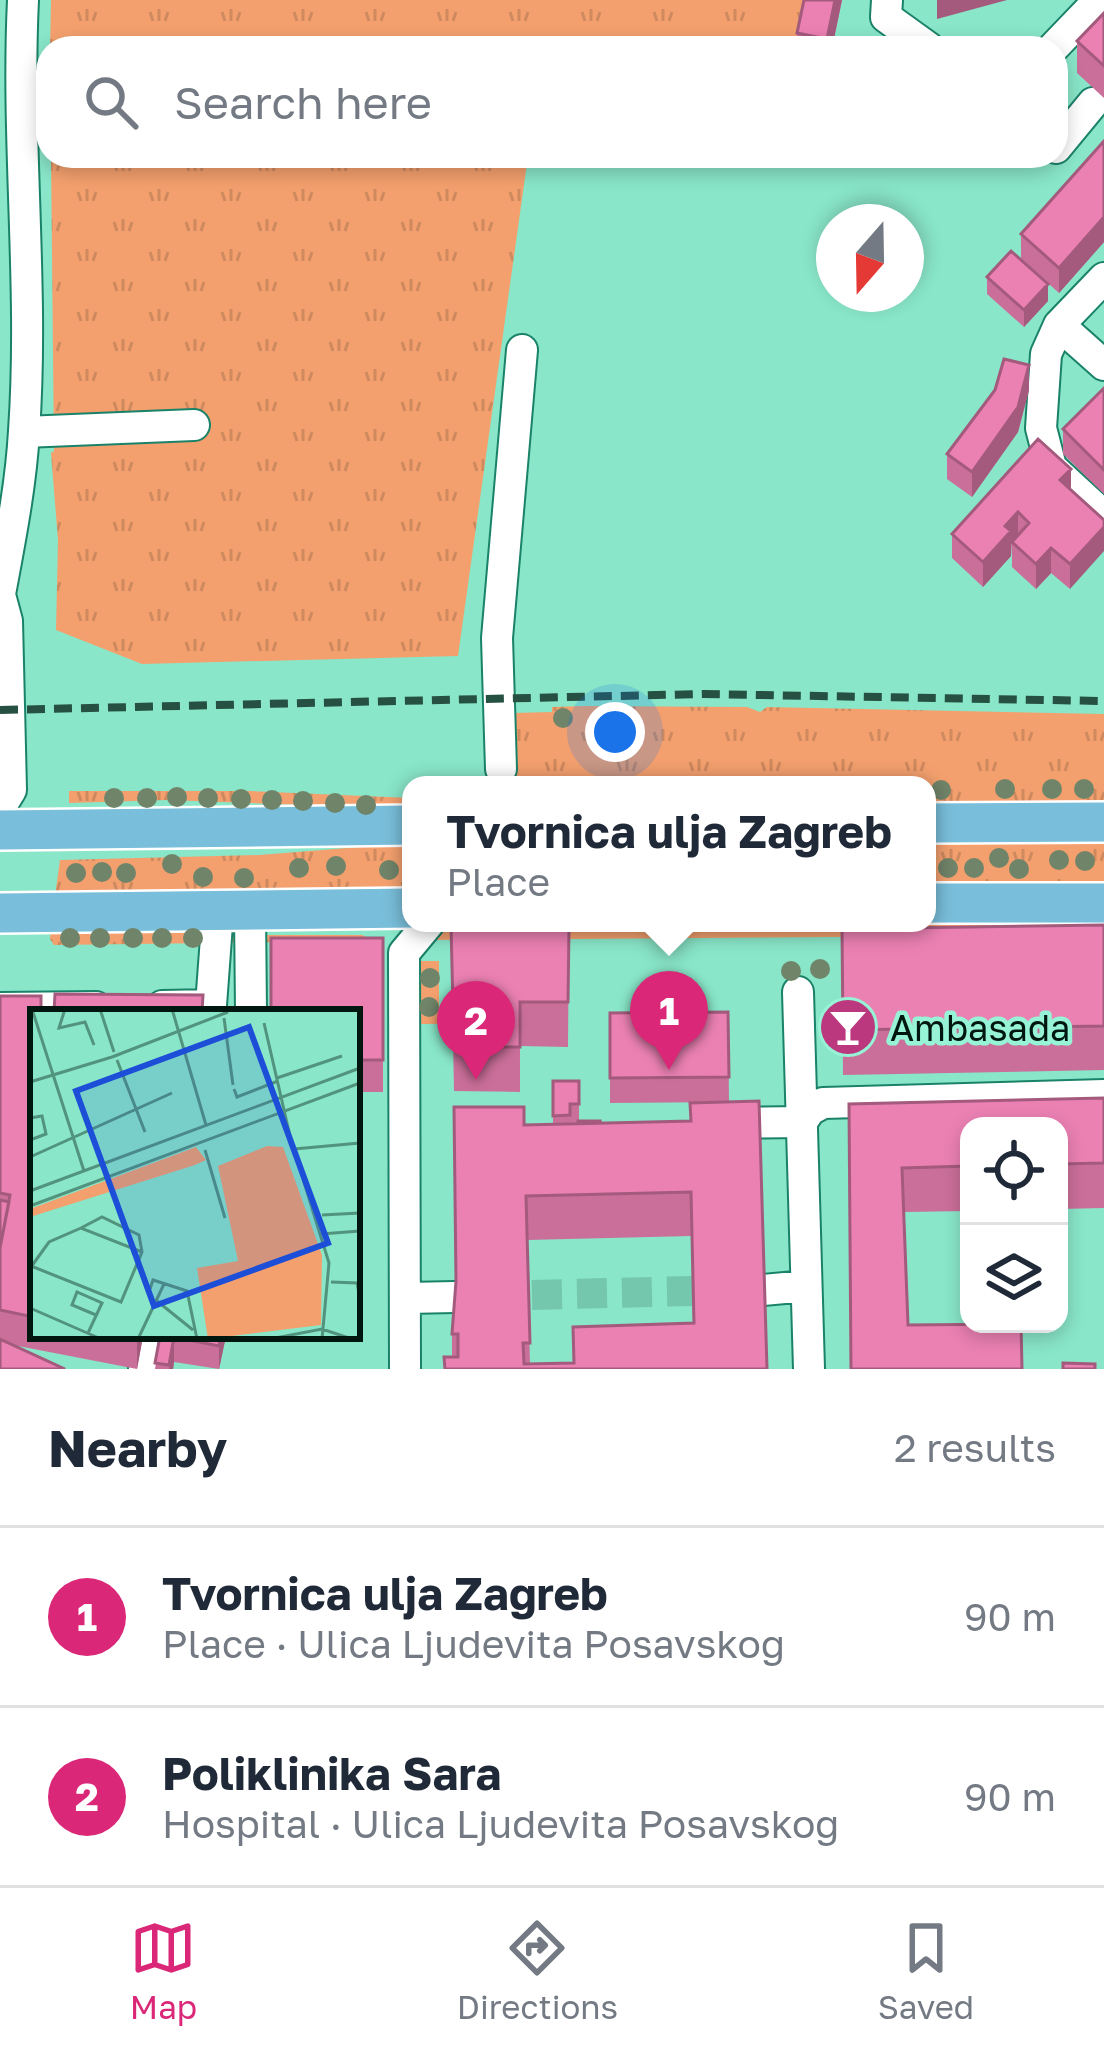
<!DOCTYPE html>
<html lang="en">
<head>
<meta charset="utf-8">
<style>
	body { margin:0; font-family:"Golos Text",sans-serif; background:#f6f6f7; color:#1f2937 }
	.controls { position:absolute; right:36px; bottom:36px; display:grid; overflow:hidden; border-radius:24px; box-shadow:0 6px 18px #0003 }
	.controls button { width:108px; height:108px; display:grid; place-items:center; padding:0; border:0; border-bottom:3px solid #e0e1e3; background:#fff; color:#1f2937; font:60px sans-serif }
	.compass { position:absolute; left:816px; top:204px; width:108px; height:108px; border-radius:50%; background:#fff; box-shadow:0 6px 18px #0003; rotate:200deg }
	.you { position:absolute; left:615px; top:732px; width:42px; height:42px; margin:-30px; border:9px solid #fff; border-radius:50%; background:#1a73e8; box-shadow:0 0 0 18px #1a73e833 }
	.badge { display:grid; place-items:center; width:78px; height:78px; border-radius:50%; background:#db2777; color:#fff; font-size:39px; font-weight:700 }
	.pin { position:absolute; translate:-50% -99px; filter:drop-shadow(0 3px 6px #0008) }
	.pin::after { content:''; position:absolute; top:63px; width:42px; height:36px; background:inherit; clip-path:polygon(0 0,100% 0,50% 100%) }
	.popup { position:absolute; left:402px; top:776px; width:534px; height:156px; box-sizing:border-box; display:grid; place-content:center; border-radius:24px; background:#fff; filter:drop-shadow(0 3px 9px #0005); font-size:39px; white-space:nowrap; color:#747a83 }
	.popup b { font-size:45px; color:#1f2937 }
	.popup::after { content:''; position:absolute; left:50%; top:100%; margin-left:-24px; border:24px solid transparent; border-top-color:#fff }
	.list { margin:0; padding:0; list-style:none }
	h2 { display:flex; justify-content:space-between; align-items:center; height:156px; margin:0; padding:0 48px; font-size:51px }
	h2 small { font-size:39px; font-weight:400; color:#747a83 }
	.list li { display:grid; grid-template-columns:78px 1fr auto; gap:36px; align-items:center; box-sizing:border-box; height:180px; padding:0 48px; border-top:3px solid #e0e1e3 }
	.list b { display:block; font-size:45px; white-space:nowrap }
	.list p { margin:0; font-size:39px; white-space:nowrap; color:#747a83 }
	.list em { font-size:39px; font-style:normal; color:#747a83 }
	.icon { flex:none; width:66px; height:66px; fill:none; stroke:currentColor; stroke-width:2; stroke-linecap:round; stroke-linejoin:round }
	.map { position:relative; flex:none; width:1104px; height:1369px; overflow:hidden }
	.search { position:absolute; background:#fff; box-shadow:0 6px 18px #0003; left:36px; right:36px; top:36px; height:132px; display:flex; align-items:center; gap:30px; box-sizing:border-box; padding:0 42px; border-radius:36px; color:#747a83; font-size:45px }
	.sheet { height:516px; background:#fff }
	nav { display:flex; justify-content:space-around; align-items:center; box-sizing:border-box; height:168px; border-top:3px solid #e0e1e3; background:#fff; font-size:33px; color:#747a83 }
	nav a { display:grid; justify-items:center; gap:6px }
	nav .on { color:#db2777 }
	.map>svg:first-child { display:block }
	.grass { fill:url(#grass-tufts) }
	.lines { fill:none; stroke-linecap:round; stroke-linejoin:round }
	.minor-tunnel { stroke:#74c7ac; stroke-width:30; stroke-dasharray:30 15; stroke-linecap:butt }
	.minor-casing { stroke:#1a8268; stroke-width:34 }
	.major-casing { stroke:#fff; stroke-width:44 }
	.minor { stroke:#fff; stroke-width:30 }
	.major { stroke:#79beda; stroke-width:39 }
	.rail { stroke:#265042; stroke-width:8; stroke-dasharray:18 9; stroke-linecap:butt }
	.tree { fill:#708469 }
	.wall { fill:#ca6f9a; fill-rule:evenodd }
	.shaded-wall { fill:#a45a7d }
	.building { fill:#eb81b3; stroke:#a45a7d; stroke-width:3; fill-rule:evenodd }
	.labels { text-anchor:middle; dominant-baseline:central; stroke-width:9; stroke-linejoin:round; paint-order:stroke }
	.poi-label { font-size:36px; fill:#00170f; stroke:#96f3d5; text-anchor:start }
	.inset-road { fill:none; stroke:#52937e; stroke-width:3 }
	.view { fill:#1d4ed8; fill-opacity:0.15; stroke:#1d4ed8; stroke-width:6 }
	.inset-edge { fill:none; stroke:#00170f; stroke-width:6 }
</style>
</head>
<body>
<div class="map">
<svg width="1104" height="1369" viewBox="0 0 1104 1369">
	<defs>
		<pattern id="grass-tufts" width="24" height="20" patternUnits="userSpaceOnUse" patternTransform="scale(3)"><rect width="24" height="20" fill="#f4a06e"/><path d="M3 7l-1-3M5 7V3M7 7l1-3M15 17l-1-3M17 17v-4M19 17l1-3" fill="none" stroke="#cf895e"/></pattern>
	</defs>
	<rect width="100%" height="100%" fill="#89e6c8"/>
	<path class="grass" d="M51 0H811L801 48H50Z
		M51 156H528L458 656 142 664 56 630 58 540 51 453 54 451Z
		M583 706 747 707 760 712 767 707 1104 714V804L927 806V785H518L513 772V713L552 712V707Z
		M69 791H251L411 798V809L167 800 69 803Z
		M1104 835V886L927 887V837Z
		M411 843V891L55 896 60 860 259 855Z
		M927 923 1104 928V935L432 940 440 931 463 924Z
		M51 926 145 929 203 935H362L376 941 54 945 50 939Z
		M419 961H439V1024H419Z"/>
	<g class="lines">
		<path class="minor-tunnel" d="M487 1296 733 1290"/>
		<g class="minor-casing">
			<path id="minor" d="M887 0 886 17 929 48
				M1053 48 1099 0
				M1056 148 1093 103
				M1104 278 1059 325 1046 354 1041 428 1051 467 1104 516
				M1059 325 1104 365
				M24 432 194 425
				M0 594C10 540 21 485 24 431 34 287 16 143 23 0
				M0 595 7 621 11 790 0 808
				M501 769 497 638 522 350
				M250 911 251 1012
				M798 992 809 1369
				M211 1005 218 911
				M162 1006 211 1005V1012
				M0 1008 96 1007
				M722 1123 802 1122 810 1110 823 1103 1104 1095
				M763 1290 806 1286
				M407 1298 455 1297
				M144 1369 151 1336
				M405 1369 404 953 429 923"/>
		</g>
		<g class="major-casing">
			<path id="major" d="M927 823 1104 822
				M0 830 411 825
				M927 903H1104
				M0 913 411 908"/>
		</g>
		<use href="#minor" class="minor"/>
		<use href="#major" class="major"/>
		<path class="rail" d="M0 710 704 694 1104 701"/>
	</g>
	<g class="tree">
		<circle cx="563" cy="718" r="10"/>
		<circle cx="1005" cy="789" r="10"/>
		<circle cx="1052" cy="789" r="10"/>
		<circle cx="1084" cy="789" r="10"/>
		<circle cx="941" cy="790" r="10"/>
		<circle cx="177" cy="797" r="10"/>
		<circle cx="114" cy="798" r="10"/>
		<circle cx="147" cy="798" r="10"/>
		<circle cx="208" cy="798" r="10"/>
		<circle cx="241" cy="799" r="10"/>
		<circle cx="272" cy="800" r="10"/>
		<circle cx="303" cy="801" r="10"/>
		<circle cx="335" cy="803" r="10"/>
		<circle cx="366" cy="805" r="10"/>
		<circle cx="999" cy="858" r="10"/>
		<circle cx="1059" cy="860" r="10"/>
		<circle cx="1085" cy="861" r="10"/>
		<circle cx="172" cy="864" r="10"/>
		<circle cx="336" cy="866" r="10"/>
		<circle cx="299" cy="868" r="10"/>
		<circle cx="948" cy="868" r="10"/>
		<circle cx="974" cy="868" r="10"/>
		<circle cx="1019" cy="869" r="10"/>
		<circle cx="389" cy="870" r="10"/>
		<circle cx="102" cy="872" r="10"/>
		<circle cx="76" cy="873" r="10"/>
		<circle cx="126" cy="873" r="10"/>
		<circle cx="203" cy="877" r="10"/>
		<circle cx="244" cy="878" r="10"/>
		<circle cx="70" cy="938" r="10"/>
		<circle cx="100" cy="938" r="10"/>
		<circle cx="133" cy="938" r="10"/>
		<circle cx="162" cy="938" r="10"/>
		<circle cx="193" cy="938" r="10"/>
		<circle cx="820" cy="969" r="10"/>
		<circle cx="791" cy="971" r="10"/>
		<circle cx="430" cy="978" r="10"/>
		<circle cx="429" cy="1007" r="10"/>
	</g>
	<path class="wall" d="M804 0H842L832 48H797V33Z
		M1104 13V98L1077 73V41Z
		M1104 141V242L1059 293 1021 259V234Z
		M987 277 1048 301 1024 327 987 294Z
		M1104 388V494L1063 454V429Z
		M1029 390 1018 432 972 497 947 479V454Z
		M1071 469 1070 589 1051 573 1036 589 1012 567V543L1011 556 983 587 952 558V534Z
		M1104 925V1070L843 1075 842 929Z
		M451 926 569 927 568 1047 520 1046V1092L454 1091Z
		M383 938V1092H357V1012Z
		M0 996 33 1012V1336H143L137 1369 13 1345 0 1369Z
		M728 1012 729 1102 610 1103V1013Z
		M553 1081H579V1121L600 1123 690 1121 767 1369H444L452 1357V1334L524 1125 553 1124ZM691 1236 693 1323 573 1363 530 1364 527 1240Z
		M1104 1098V1208L1059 1209V1126H969V1211L904 1212 851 1369 849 1104Z
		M160 1336H226L219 1369 174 1362 173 1369H155Z"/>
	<path class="shaded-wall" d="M835 0H842L832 48H827Z
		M937 0H1007L937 19Z
		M1104 217V242L1059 293V268Z
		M1048 284V301L1024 327V310Z
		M1029 365V390L1018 432 972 497V472Z
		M1071 469V494L1060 480Z
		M1018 512V537L1011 544V556L983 587V562L1005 526Z
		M1104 527V551L1070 589V564Z
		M1051 548V573L1036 589V564Z
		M137 1336H143L137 1369Z
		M221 1336H226L219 1369V1346Z
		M174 1337V1362L173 1369H169Z"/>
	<path class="building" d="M804 0H835L827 39 797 33Z
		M1104 13V66L1077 41Z
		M1104 141V217L1059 268 1021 234Z
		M1011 251 1048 284 1024 310 987 277Z
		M1004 359 1029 365 1018 407 972 472 947 454 995 390Z
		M1104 388V470L1063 429Z
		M1038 439 1071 469 1060 480 1104 520V527L1070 564 1051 548 1036 564 1012 542 1029 523 1018 512 1005 526 1011 531 983 562 952 534Z
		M1104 925V1026L843 1030 842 929Z
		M451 926 569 927 568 1002H520V1047H454Z
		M271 938H383V1060H357V1012H271Z
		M55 994 203 995 202 1012H54Z
		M0 996H41V1012H33V1317L0 1310V1248L10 1195 0 1193Z
		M728 1012 729 1077 610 1078V1013Z
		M553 1081H579V1104H570V1115L553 1116Z
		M1104 1098V1163L1059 1164V1126H969V1166L902 1168 908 1325 1021 1324 1022 1369H851L849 1104Z
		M759 1101 767 1369H445L444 1357H458V1334H452L456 1281 454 1107H524V1125L691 1121 690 1103ZM691 1192 694 1323 573 1327 574 1363 524 1364 523 1343H530L526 1196Z
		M578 1121H600V1123H578Z
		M0 1200 9 1202 0 1248Z
		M160 1336H221L219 1346 174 1337 169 1365 155 1363Z
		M0 1339 65 1369H2L0 1368Z
		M1063 1363 1095 1364V1369H1063Z"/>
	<defs>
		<g id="bar-disc" transform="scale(3)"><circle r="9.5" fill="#bb387f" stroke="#96f3d5"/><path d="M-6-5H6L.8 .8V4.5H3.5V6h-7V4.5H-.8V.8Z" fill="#fff"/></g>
	</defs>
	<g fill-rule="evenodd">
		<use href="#bar-disc" x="848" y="1027"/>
	</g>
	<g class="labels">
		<g class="poi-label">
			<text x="890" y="1027">Ambasada</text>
		</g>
	</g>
	<g transform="translate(30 1009)">
		<rect width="330" height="330" fill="#89e6c8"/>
		<path d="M237 137 253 138 292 246 291 316 178 330 167 259 208 252 188 157ZM166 138 176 151 165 156 0 208V200Z" fill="#f4a06e"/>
		<path class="inset-road" d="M2 0 54 162M35 0 29 19 55 13 64 36M70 0 84 43M142 0 176 116M194 9 203 76M234 14 263 140M90 45 82 48 198 3M87 51 115 123M247 69 312 47M0 73 82 48M204 80 207 88 248 72M252 102 299 254 292 330M0 109 12 107 16 125 0 131M264 140 330 134M175 141 195 209M0 148 142 84M0 182 330 59M0 197 330 74M292 206 330 204M291 225 330 222M1 257 91 293 112 243 109 226 72 208 51 219M1 258 19 233 51 219 112 243M301 273 327 274 330 289M120 280 123 271 157 282 167 330M127 292 163 321M0 299 71 330M58 324 72 294 47 283 42 296 66 306M108 330 134 275M240 330 292 320 322 330"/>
		<path class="view" d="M219 18 298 234 124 297 46 82Z"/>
		<rect width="330" height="330" class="inset-edge"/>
	</g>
</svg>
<div class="controls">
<button><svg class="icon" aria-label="locate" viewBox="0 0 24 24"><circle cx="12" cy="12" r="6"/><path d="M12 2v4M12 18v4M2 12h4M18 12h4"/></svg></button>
<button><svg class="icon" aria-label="layers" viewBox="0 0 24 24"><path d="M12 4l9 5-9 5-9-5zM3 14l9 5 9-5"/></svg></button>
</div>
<svg class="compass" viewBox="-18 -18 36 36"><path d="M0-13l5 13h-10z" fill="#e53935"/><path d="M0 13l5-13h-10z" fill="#747a83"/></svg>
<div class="you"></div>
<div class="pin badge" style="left:669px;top:1070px">1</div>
<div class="popup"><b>Tvornica ulja Zagreb</b>Place</div>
<div class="pin badge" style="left:476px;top:1080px">2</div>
<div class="search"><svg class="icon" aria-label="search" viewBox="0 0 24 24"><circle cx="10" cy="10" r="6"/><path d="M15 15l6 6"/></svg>Search here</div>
</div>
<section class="sheet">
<h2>Nearby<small>2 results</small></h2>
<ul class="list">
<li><span class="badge">1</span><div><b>Tvornica ulja Zagreb</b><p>Place · Ulica Ljudevita Posavskog</p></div><em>90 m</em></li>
<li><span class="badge">2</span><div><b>Poliklinika Sara</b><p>Hospital · Ulica Ljudevita Posavskog</p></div><em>90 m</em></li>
</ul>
</section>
<nav>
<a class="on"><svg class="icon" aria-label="map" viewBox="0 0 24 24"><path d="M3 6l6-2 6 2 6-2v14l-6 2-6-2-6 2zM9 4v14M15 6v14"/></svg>Map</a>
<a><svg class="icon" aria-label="directions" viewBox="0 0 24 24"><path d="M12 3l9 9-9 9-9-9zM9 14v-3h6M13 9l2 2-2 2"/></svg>Directions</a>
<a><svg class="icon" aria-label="saved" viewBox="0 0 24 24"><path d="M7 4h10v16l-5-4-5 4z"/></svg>Saved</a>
</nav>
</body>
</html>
